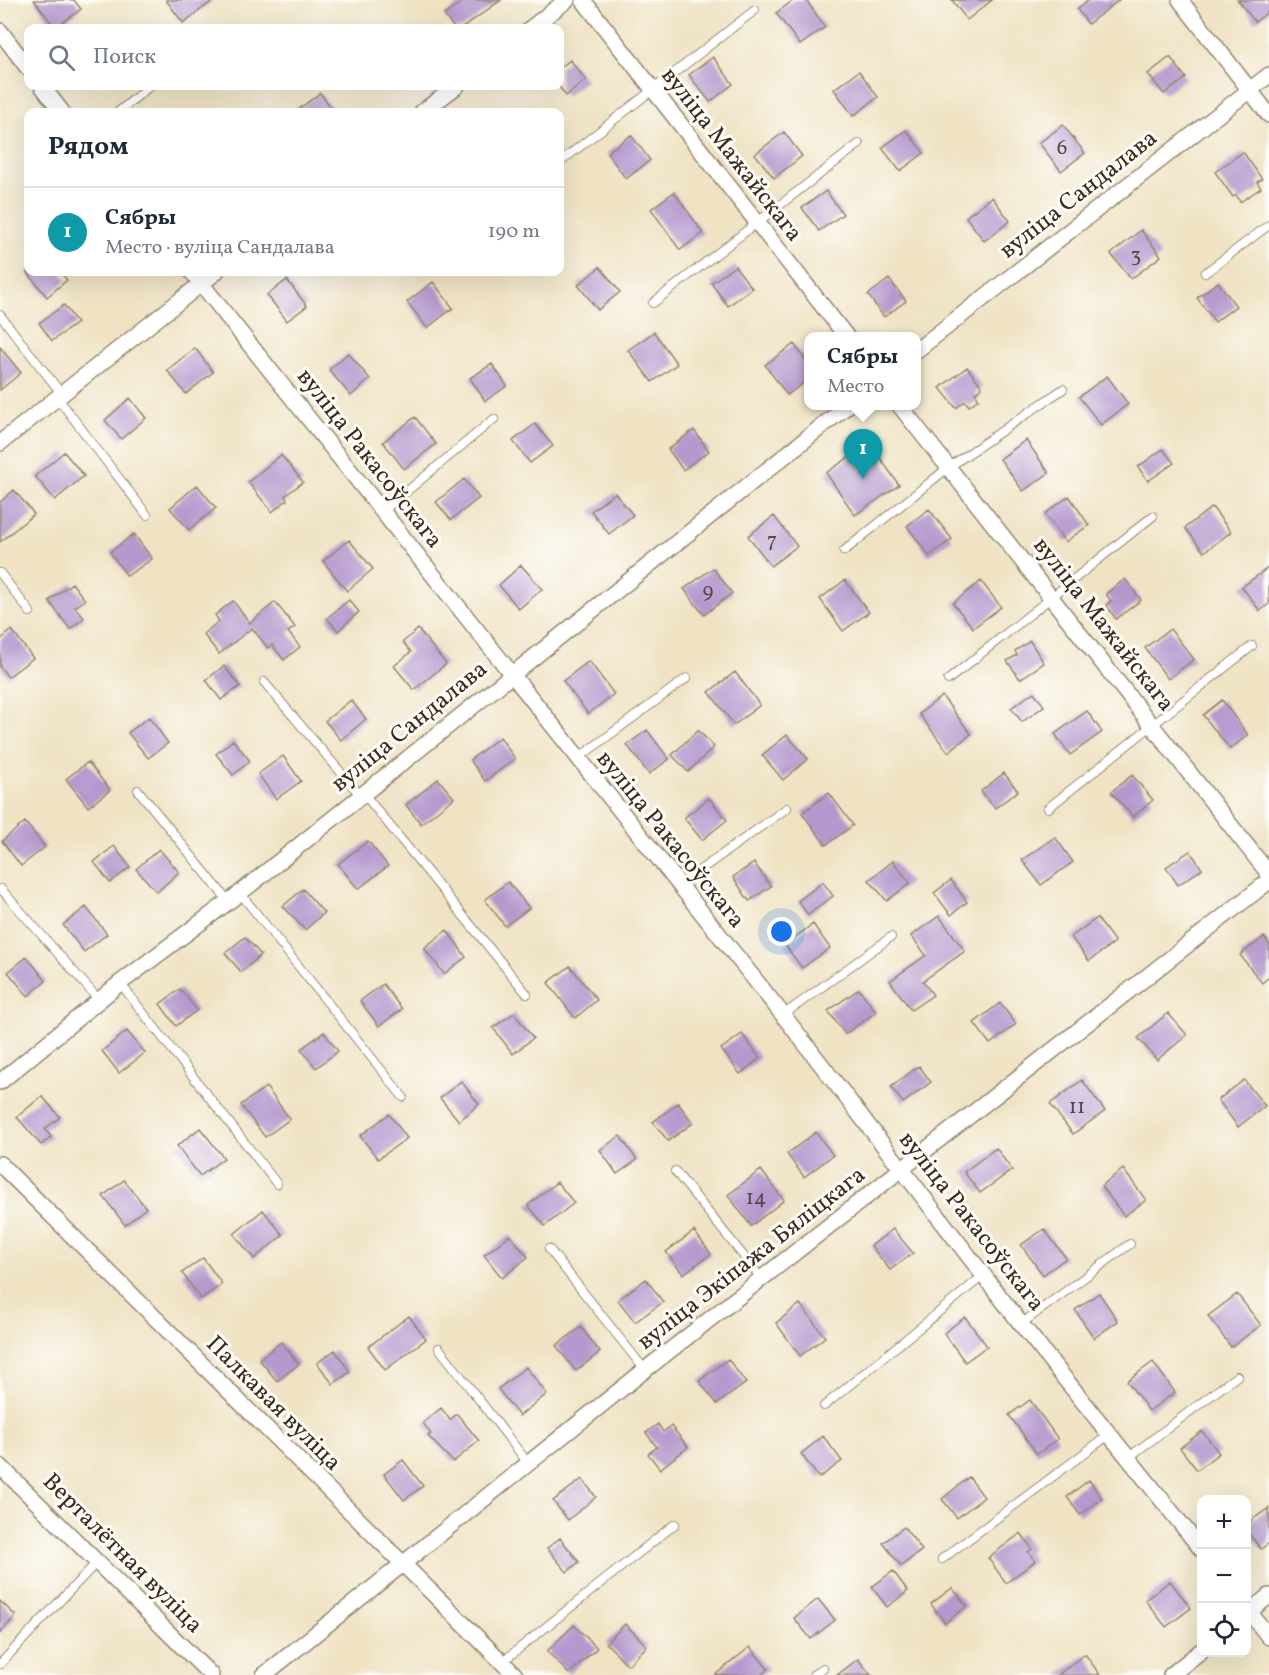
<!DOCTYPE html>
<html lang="ru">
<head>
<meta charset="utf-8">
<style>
	body { margin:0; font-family:Vollkorn,serif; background:#f2f2f3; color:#1f2937 }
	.controls { position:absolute; right:18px; bottom:18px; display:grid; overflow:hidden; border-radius:12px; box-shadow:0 6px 24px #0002 }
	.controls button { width:54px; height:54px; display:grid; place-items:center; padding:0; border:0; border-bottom:2px solid #e0e1e3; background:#fff; color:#1f2937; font:30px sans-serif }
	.you { position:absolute; left:782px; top:932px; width:21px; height:21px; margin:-15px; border:4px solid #fff; border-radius:50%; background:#1a73e8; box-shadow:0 0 0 9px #1a73e833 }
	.badge { display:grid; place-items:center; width:39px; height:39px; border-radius:50%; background:#c8321e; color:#fff; font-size:20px; font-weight:700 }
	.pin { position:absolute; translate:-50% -50px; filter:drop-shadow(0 2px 3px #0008) }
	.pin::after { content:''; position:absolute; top:32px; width:21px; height:18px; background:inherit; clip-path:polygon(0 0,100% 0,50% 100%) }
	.popup { position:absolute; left:804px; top:332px; width:117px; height:78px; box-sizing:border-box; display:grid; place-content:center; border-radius:12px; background:#fff; filter:drop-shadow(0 2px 4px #0005); font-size:20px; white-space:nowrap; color:#747a83 }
	.popup b { font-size:22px; color:#1f2937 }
	.popup::after { content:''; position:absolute; left:50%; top:100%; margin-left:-12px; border:12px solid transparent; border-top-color:#fff }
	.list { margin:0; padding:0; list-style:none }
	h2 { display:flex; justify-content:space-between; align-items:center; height:78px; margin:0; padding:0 24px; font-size:26px }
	h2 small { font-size:20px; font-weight:400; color:#747a83 }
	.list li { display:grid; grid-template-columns:39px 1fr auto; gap:18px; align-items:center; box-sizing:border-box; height:90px; padding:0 24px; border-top:2px solid #e0e1e3 }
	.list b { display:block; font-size:22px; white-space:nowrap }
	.list p { margin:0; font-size:20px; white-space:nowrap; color:#747a83 }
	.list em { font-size:20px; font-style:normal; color:#747a83 }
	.icon { flex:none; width:33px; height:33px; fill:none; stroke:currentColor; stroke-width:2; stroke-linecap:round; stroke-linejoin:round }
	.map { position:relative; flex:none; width:1269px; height:1675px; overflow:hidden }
	.search { position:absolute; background:#fff; box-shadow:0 6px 24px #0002; left:24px; top:24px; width:540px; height:66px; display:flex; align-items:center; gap:15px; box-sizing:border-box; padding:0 21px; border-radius:12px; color:#747a83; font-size:22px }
	.panel { position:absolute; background:#fff; box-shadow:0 6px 24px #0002; left:24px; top:108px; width:540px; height:168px; border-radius:12px }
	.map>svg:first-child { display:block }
	.building { fill:#b498ce }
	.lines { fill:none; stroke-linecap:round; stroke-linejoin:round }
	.lane-casing { stroke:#958671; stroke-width:10 }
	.street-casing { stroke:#958671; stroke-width:18 }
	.lane { stroke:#fff; stroke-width:8 }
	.street { stroke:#fff; stroke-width:15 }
	.labels { text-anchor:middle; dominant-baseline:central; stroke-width:6; stroke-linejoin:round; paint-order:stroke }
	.number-label { font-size:21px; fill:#59464a }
	.street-label { font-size:24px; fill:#3b2a1e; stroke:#fdfcf7 }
</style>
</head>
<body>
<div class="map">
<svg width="1269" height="1675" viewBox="0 0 1269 1675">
	<rect width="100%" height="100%" fill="#fdfcf7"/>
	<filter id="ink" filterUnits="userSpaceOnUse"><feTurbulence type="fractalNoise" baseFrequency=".0167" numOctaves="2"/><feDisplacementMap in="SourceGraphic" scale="12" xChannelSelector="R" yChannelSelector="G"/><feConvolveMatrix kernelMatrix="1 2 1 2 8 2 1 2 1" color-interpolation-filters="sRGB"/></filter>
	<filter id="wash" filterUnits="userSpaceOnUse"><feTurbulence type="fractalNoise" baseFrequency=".008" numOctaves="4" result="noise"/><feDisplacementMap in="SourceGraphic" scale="24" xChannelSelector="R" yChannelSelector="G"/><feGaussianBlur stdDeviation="1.35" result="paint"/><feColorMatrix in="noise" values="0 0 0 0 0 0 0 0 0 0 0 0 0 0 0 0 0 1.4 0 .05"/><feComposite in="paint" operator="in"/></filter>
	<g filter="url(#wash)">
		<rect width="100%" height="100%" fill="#efe3c4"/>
		<g id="blocks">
			<path class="building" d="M34 0H74L81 9 55 28Z
				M166 0H214L183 23Z
				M465 0H501L462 28H454L444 15Z
				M794 0H806L825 27 800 45 776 13Z
				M952 0H992L967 20Z
				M1089 0H1119L1088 24 1077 9Z
				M1238 0H1269V11L1255 22Z
				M713 57 733 84 710 102 689 75Z
				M1170 57 1186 78 1164 94 1148 74Z
				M570 60 586 80 566 96 560 88V68Z
				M859 71 878 97 853 116 834 89Z
				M320 93 335 112H295Z
				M1063 125 1085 153 1061 171 1039 143Z
				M906 130 924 153 900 171 882 148Z
				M784 132 802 156 774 178 755 154Z
				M631 135 650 160 626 179 607 153Z
				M1243 152 1262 179 1257 182 1261 188 1240 202 1236 195 1233 197 1215 172Z
				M826 191 843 214 819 231 802 208Z
				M674 192 703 233 680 250 651 209Z
				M992 197 1010 221 984 241 966 217Z
				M1141 230 1161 256 1131 279 1111 254Z
				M735 266 752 288 728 306 711 283Z
				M600 267 620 292 598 310 578 285Z
				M27 272H60L67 280 47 297Z
				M889 279 906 301 884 317 868 295Z
				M287 280 307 306 287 321 267 295Z
				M433 282 453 308 427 328 407 302Z
				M1218 282 1236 306 1215 322 1197 298Z
				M64 305 77 323 52 341 39 323Z
				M654 332 677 364 652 382 628 350Z
				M794 344 809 365V379L787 395 765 365Z
				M0 347 21 373 0 390Z
				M195 348 213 372 186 394 167 370Z
				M348 353 370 379 351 396 329 370Z
				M492 364 507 386 485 401 470 378Z
				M967 367 982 387 975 393 979 399 969 406 965 401 956 408 940 388Z
				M1107 376 1128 404 1101 425 1079 397Z
				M130 398 146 418 121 439 105 420Z
				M415 417 436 444 404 469 383 442Z
				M535 424 553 446 530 463 513 441Z
				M694 430 709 451 683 470 668 449Z
				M1026 440 1049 473 1023 491 1000 459Z
				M870 443 899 485 855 515 826 473Z
				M1163 449 1174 463 1148 481 1138 467Z
				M64 452 84 476 55 500 35 476Z
				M281 455 303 482 285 496 287 500 272 512 248 482Z
				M464 479 479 498 451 520 436 502Z
				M197 485 216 508 189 530 170 508Z
				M14 490 34 514 0 542V502Z
				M615 493 633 515 609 534 591 511Z
				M1069 496 1089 525 1065 542 1045 514Z
				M1212 507 1231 532 1204 552 1185 528Z
				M929 509 952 539 929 556 907 526Z
				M774 516 797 546 771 566 748 536Z
				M134 534 152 559 127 576 110 552Z
				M349 540 373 569 347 591 323 561Z
				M521 565 542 589 519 609 499 585Z
				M1269 567V604L1260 611 1242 587Z
				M713 568 732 593 704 615 684 589Z
				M1125 579 1141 600 1116 619 1106 605 1111 601 1106 594Z
				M845 580 869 612 843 631 820 599Z
				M981 581 1001 607 973 628 953 603Z
				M72 583 85 600 75 607 84 618 70 629 49 601Z
				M349 600 359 612 338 631 327 618Z
				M233 601 250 623 275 602 295 627 288 632 300 647 284 660 272 645 268 648 252 628 219 654 203 634 219 621 215 615Z
				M418 629 446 664 414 690 394 666 411 652 403 642Z
				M1170 629 1194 659 1168 679 1145 648Z
				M12 630 33 658 8 677 0 667V640Z
				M1030 641 1044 663 1020 679 1007 661 1017 655 1015 651Z
				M589 661 614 694 588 714 563 681Z
				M224 666 240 686 221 700 206 680Z
				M735 672 760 705 734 725 709 692Z
				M1034 692 1044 706 1022 722 1011 708Z
				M942 696 971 734 948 752 919 714Z
				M351 700 366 719 341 740 325 721Z
				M1222 700 1248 735 1230 749 1203 715Z
				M1087 711 1102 732 1070 755 1055 734Z
				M149 717 168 743 148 758 128 733Z
				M647 730 669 759 649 774 627 745Z
				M698 730 714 747 688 772 672 755Z
				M787 735 808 759 783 780 762 755Z
				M500 737 515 759 485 781 470 760Z
				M233 740 250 761 233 775 216 754Z
				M283 756 301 781 276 799 258 774Z
				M88 762 110 790 88 807 66 779Z
				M1004 773 1018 791 995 808 981 791Z
				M1132 775 1153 800 1133 817 1111 792Z
				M438 779 454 798 421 824 406 805Z
				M829 793 853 825 826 845 802 813Z
				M709 798 727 820 702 840 684 818Z
				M25 822 45 847 21 866 2 841Z
				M1055 837 1073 862 1041 885 1022 860Z
				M368 841 388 866 358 889 338 864Z
				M114 846 130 867 110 883 94 862Z
				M159 849 179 872 157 892 136 869Z
				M1190 851 1202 869 1178 885 1166 867Z
				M893 861 910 883 887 901 869 880Z
				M754 863 771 886 749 901 733 877Z
				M951 880 967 902 951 915 934 893Z
				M508 882 529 908 505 926 485 900Z
				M823 882 833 896 808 915 798 901Z
				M303 889 324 913 305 930 283 906Z
				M86 907 107 934 84 952 63 925Z
				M939 916 965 951 923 981 933 995 911 1010 890 981 926 955 911 936Z
				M1097 918 1115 942 1089 961 1071 937Z
				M813 924 830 948 802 968 785 945Z
				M447 930 466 957 444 974 424 948Z
				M245 937 261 955 241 972 225 953Z
				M1264 937 1269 944V977L1262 983 1240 955Z
				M27 957 46 981 28 996 8 972Z
				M570 966 597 1000 575 1018 548 983Z
				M383 984 402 1009 379 1026 360 1001Z
				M180 989 197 1010 176 1026 160 1004Z
				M859 989 876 1012 845 1034 828 1011Z
				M1000 1003 1016 1024 990 1044 974 1023Z
				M514 1013 533 1038 513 1054 493 1028Z
				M1168 1013 1187 1035 1157 1060 1138 1038Z
				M127 1031 145 1053 119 1073 102 1051Z
				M324 1032 338 1051 316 1068 301 1049Z
				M742 1034 760 1058 740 1074 721 1049Z
				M919 1066 931 1082 903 1103 891 1087Z
				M1082 1080 1105 1111 1073 1134 1050 1104Z
				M1244 1080 1265 1106 1238 1127 1218 1100Z
				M461 1081 479 1104 459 1121 440 1098Z
				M266 1087 290 1119 265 1137 241 1105Z
				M42 1096 60 1117 45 1129 51 1137 41 1145 17 1117Z
				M678 1103 693 1123 668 1141 653 1122Z
				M389 1114 407 1138 378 1159 360 1136Z
				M200 1128 224 1158 200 1176 177 1146Z
				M816 1132 833 1155 804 1177 787 1154Z
				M620 1136 637 1160 617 1174 600 1150Z
				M996 1148 1012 1170 980 1193 964 1172Z
				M1123 1169 1146 1200 1124 1216 1101 1186Z
				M761 1170 784 1200 751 1226 728 1195Z
				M124 1180 146 1208 125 1225 103 1196Z
				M557 1182 574 1203 545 1226 528 1205Z
				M263 1210 283 1235 254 1259 234 1234Z
				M893 1229 913 1253 890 1270 871 1246Z
				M1044 1229 1066 1258 1043 1275 1021 1245Z
				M694 1231 711 1254 683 1274 666 1252Z
				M510 1235 528 1257 502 1278 484 1255Z
				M203 1258 222 1284 201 1299 182 1273Z
				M646 1279 663 1302 635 1322 618 1300Z
				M1099 1293 1118 1321 1094 1338 1075 1310Z
				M1237 1294 1261 1325 1231 1347 1208 1316Z
				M800 1304 825 1337 800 1356 776 1323Z
				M409 1316 426 1339 385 1370 368 1347Z
				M965 1317 987 1346 965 1362 944 1333Z
				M581 1327 600 1352 576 1371 556 1346Z
				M281 1342 299 1364 277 1381 259 1359Z
				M335 1350 350 1372 333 1384 317 1363Z
				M728 1359 746 1383 717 1404 699 1381Z
				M1153 1362 1175 1392 1149 1411 1127 1381Z
				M526 1367 547 1394 519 1416 498 1389Z
				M1030 1400 1058 1439 1037 1454 1009 1415Z
				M441 1408 450 1420 457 1414 479 1441 453 1462 428 1436 431 1434 423 1423Z
				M658 1424 663 1432 671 1426 688 1447 660 1469 648 1454 657 1447 646 1433Z
				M1202 1431 1219 1453 1197 1470 1180 1448Z
				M823 1436 842 1461 819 1478 801 1454Z
				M403 1460 423 1486 404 1500 384 1474Z
				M969 1477 984 1497 957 1518 942 1499Z
				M582 1479 596 1497 568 1520 553 1501Z
				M1089 1480 1102 1498 1080 1515 1067 1497Z
				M1269 1508V1543L1261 1549 1246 1530V1524Z
				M904 1527 922 1550 901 1566 883 1543Z
				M1021 1533 1032 1549 1028 1552 1035 1561 1006 1583 988 1558Z
				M560 1538 579 1562 567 1572 547 1548Z
				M893 1571 908 1591 887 1607 872 1587Z
				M1170 1581 1191 1608 1166 1627 1145 1600Z
				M952 1588 967 1606 945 1623 931 1604Z
				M818 1599 835 1620 811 1639 794 1618Z
				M0 1601 16 1616 0 1633Z
				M625 1624 647 1646 628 1665 606 1643Z
				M574 1625 597 1648 569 1674 547 1651Z
				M750 1647 768 1669 761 1675H715Z
				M1085 1654 1100 1675H1058Z
				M858 1659 871 1675H837Z"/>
		</g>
	</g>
	<g filter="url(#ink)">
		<use href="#blocks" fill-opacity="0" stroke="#958671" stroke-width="1.5"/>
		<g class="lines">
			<g class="lane-casing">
				<path id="lane" d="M118 112 150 86
					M560 162 755 10
					M1205 273 1269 225
					M653 303 859 144
					M0 315 61 393
					M57 397 147 515
					M382 512 494 419
					M844 551 949 467 1063 389
					M0 573 30 612
					M948 680 1153 516
					M264 682 361 796
					M577 759 687 678
					M138 790 229 902
					M364 794 527 994
					M1048 808 1252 646
					M678 886 787 808
					M1 889 99 1000
					M240 893 403 1097
					M120 983 277 1184
					M783 1015 891 937
					M675 1171 762 1279
					M549 1249 645 1370
					M1021 1324 1130 1244
					M439 1348 528 1463
					M824 1406 984 1275
					M1129 1457 1237 1376
					M942 1559 1110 1434
					M502 1662 675 1524
					M0 1664 97 1562
					M813 1675 823 1668"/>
			</g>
			<g class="street-casing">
				<path id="street" d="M583 0 846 336
					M1180 0 1269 115
					M531 28 567 0
					M0 31 28 68
					M42 86 62 112
					M422 112 457 86
					M192 272 783 1015 1021 1324 1202 1550
					M917 350 1269 75
					M900 406 1269 874
					M0 443 216 272
					M0 1082 120 983 240 893 847 406
					M0 1164 515 1675
					M0 1466 211 1675
					M1246 1608 1269 1637
					M1246 1614 1269 1596
					M264 1675 645 1370 1269 881
					M1171 1675 1202 1650"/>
			</g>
			<use href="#lane" class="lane"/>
			<use href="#street" class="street"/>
		</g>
	</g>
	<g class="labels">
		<g class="number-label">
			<text x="1062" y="148">6</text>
			<text x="1136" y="255">3</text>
			<text x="772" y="541">7</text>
			<text x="708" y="591">9</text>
			<text x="1077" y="1107">11</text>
			<text x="756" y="1198">14</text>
		</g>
		<g class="street-label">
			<text transform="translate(731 155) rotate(52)">вуліца Мажайскага</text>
			<text transform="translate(1079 195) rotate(-38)">вуліца Сандалава</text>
			<text transform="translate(369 459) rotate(52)">вуліца Ракасоўскага</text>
			<text transform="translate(1103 625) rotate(52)">вуліца Мажайскага</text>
			<text transform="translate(410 727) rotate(-39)">вуліца Сандалава</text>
			<text transform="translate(670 840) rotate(51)">вуліца Ракасоўскага</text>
			<text transform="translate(971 1222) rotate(52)">вуліца Ракасоўскага</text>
			<text transform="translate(752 1259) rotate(-38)">вуліца Экіпажа Бяліцкага</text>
			<text transform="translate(273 1404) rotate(45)">Палкавая вуліца</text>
			<text transform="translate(122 1554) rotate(45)">Верталётная вуліца</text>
		</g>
	</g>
</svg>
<div class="controls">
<button>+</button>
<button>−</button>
<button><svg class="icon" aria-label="locate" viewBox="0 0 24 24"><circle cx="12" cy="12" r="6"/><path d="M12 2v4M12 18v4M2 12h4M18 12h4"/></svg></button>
</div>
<div class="you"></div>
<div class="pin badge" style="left:863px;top:479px;background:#0f9aa8">1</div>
<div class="popup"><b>Сябры</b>Место</div>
<div class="search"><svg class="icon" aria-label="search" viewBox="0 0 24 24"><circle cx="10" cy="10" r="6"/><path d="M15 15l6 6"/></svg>Поиск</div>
<section class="panel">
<h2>Рядом<small></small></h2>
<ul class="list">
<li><span class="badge" style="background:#0f9aa8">1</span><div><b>Сябры</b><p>Место · вуліца Сандалава</p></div><em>190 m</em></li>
</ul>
</section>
</div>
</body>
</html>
